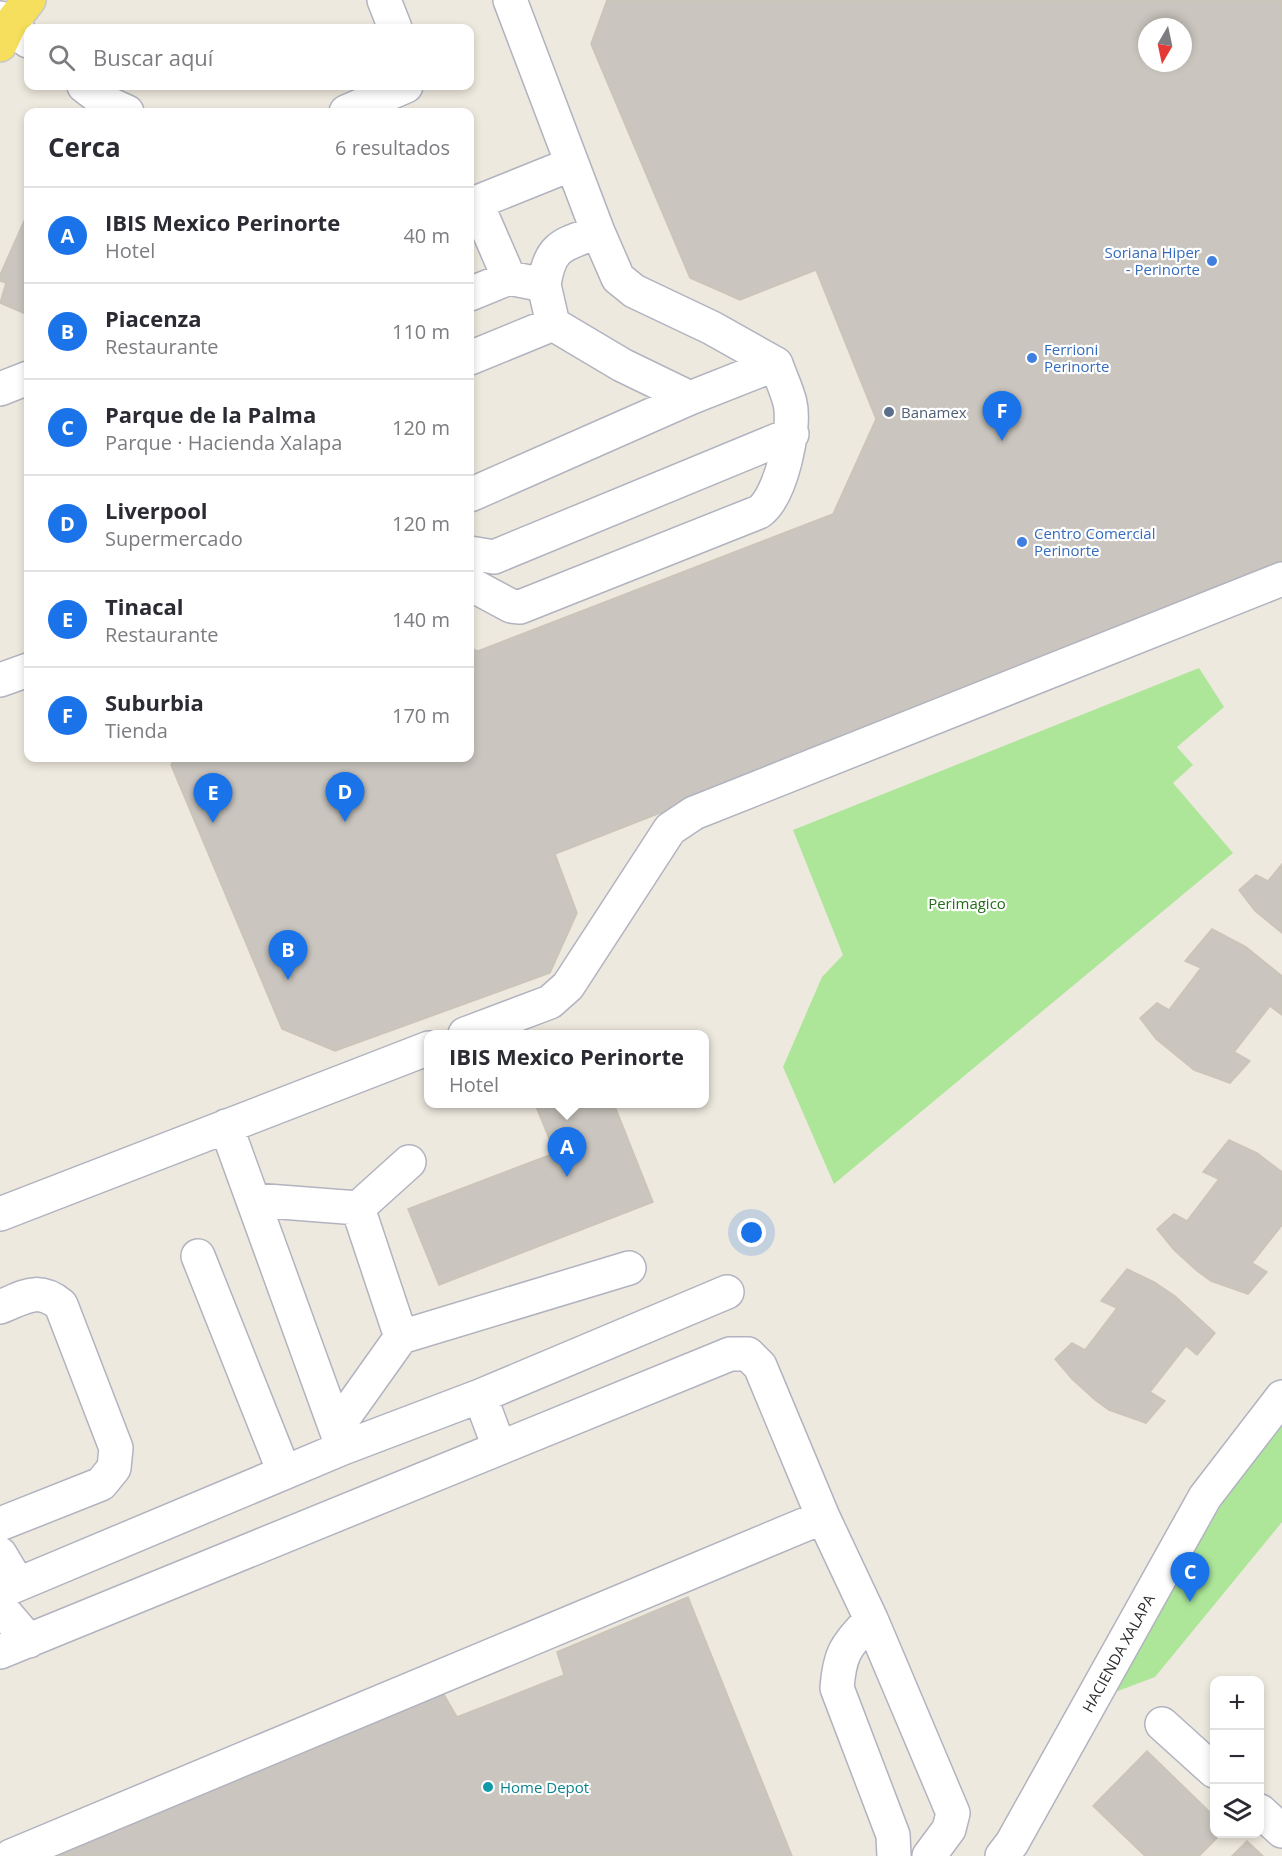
<!DOCTYPE html>
<html lang="es">
<head>
<meta charset="utf-8">
<style>
	body { margin:0; font-family:"Open Sans",sans-serif; background:#f7f7f7; color:#2b2b33 }
	.controls { position:absolute; right:18px; bottom:18px; display:grid; overflow:hidden; border-radius:12px; box-shadow:0 3px 9px #0003 }
	.controls button { width:54px; height:54px; display:grid; place-items:center; padding:0; border:0; border-bottom:2px solid #e1e1e2; background:#fff; color:#2b2b33; font:30px sans-serif }
	.compass { position:absolute; left:1138px; top:18px; width:54px; height:54px; border-radius:50%; background:#fff; box-shadow:0 3px 9px #0003; rotate:189deg }
	.you { position:absolute; left:752px; top:1233px; width:21px; height:21px; margin:-15px; border:4px solid #fff; border-radius:50%; background:#1a73e8; box-shadow:0 0 0 9px #1a73e833 }
	.badge { display:grid; place-items:center; width:39px; height:39px; border-radius:50%; background:#1a73e8; color:#fff; font-size:20px; font-weight:700 }
	.pin { position:absolute; translate:-50% -50px; filter:drop-shadow(0 2px 3px #0008) }
	.pin::after { content:''; position:absolute; top:32px; width:21px; height:18px; background:inherit; clip-path:polygon(0 0,100% 0,50% 100%) }
	.popup { position:absolute; left:424px; top:1030px; width:285px; height:78px; box-sizing:border-box; display:grid; place-content:center; border-radius:12px; background:#fff; filter:drop-shadow(0 2px 4px #0005); font-size:20px; white-space:nowrap; color:#7c7c81 }
	.popup b { font-size:22px; color:#2b2b33 }
	.popup::after { content:''; position:absolute; left:50%; top:100%; margin-left:-12px; border:12px solid transparent; border-top-color:#fff }
	.list { margin:0; padding:0; list-style:none }
	h2 { display:flex; justify-content:space-between; align-items:center; height:78px; margin:0; padding:0 24px; font-size:26px }
	h2 small { font-size:20px; font-weight:400; color:#7c7c81 }
	.list li { display:grid; grid-template-columns:39px 1fr auto; gap:18px; align-items:center; box-sizing:border-box; height:96px; padding:0 24px; border-top:2px solid #e1e1e2 }
	.list b { display:block; font-size:22px; white-space:nowrap }
	.list p { margin:0; font-size:20px; white-space:nowrap; color:#7c7c81 }
	.list em { font-size:20px; font-style:normal; color:#7c7c81 }
	.icon { flex:none; width:33px; height:33px; fill:none; stroke:currentColor; stroke-width:2; stroke-linecap:round; stroke-linejoin:round }
	.map { position:relative; flex:none; width:1282px; height:1856px; overflow:hidden }
	.search { position:absolute; background:#fff; box-shadow:0 3px 9px #0003; left:24px; top:24px; width:450px; height:66px; display:flex; align-items:center; gap:15px; box-sizing:border-box; padding:0 21px; border-radius:12px; color:#7c7c81; font-size:22px }
	.panel { position:absolute; background:#fff; box-shadow:0 3px 9px #0003; left:24px; top:108px; width:450px; height:654px; border-radius:12px }
	.map>svg:first-child { display:block }
	.green { fill:#ade699 }
	.building { fill:#cac5be; stroke:#cac5b8; stroke-width:1.5; fill-rule:evenodd }
	.lines { fill:none; stroke-linecap:round; stroke-linejoin:round }
	.minor-casing { stroke:#b2b3c0; stroke-width:36 }
	.major-casing { stroke:#c8c8c8; stroke-width:36 }
	.minor { stroke:#fff; stroke-width:33 }
	.major { stroke:#f5df5c; stroke-width:33 }
	.shop-dot { fill:#3f7fe0; stroke:#fff; stroke-width:2 }
	.service-dot { fill:#5c6f8a; stroke:#fff; stroke-width:2 }
	.culture-dot { fill:#0f9aa8; stroke:#fff; stroke-width:2 }
	.labels { text-anchor:middle; dominant-baseline:central; stroke-width:4.5; stroke-linejoin:round; paint-order:stroke }
	.shop-label { font-size:15px; fill:#366cbe; stroke:#fff; text-anchor:start }
	.service-label { font-size:15px; fill:#4e5e75; stroke:#fff; text-anchor:start }
	.park-label { font-size:15px; fill:#236d19; stroke:#fff }
	.street-label { font-size:15px; fill:#2c2c2c; stroke:#fff }
	.culture-label { font-size:15px; fill:#0d838f; stroke:#fff; text-anchor:start }
</style>
</head>
<body>
<div class="map">
<svg width="1282" height="1856" viewBox="0 0 1282 1856">
	<rect width="100%" height="100%" fill="#eee9de"/>
	<path class="green" d="M1199 668 1224 707 1177 747 1193 765 1173 783 1233 853 834 1184 783 1067 822 977 843 955 793 830Z
		M1282 1423V1522L1155 1677 1110 1694 1232 1487Z"/>
	<path class="building" d="M607 0H1282V570L555 854 577 913 550 973 335 1051 282 1029 171 765 174 758H470V648L478 651 833 514 876 419 816 270 740 300 690 278 591 44ZM1147 27H1183V63H1147Z
		M28 212V315L0 303 6 283 0 281V275Z
		M1282 864V933L1255 911 1239 890 1256 875 1268 881Z
		M1212 929 1246 947 1282 976V1015L1270 1006 1234 1052 1250 1061 1230 1083 1194 1070 1156 1039 1140 1018 1157 1003 1169 1010 1201 968 1185 961Z
		M535 1104H614L653 1202 439 1285 408 1209 555 1153Z
		M1229 1140 1257 1153 1282 1172V1225L1252 1263 1267 1272 1248 1294 1211 1281 1197 1271 1174 1250 1157 1229 1174 1214 1187 1221 1219 1179 1203 1172Z
		M1127 1269 1154 1282 1175 1296 1215 1333 1197 1355 1186 1346 1150 1392 1165 1401 1146 1423 1109 1410 1095 1400 1072 1379 1055 1359 1072 1343 1085 1350 1117 1308 1101 1301Z
		M688 1597 792 1856H41L443 1693 457 1717 564 1675 557 1652Z
		M1147 1751 1214 1816V1834H1221L1199 1856H1145L1093 1806Z
		M1247 1841 1263 1856H1232Z"/>
	<g class="lines">
		<g class="minor-casing">
			<path id="minor" d="M384 0 395 28
				M0 18 28 41
				M84 86 105 102 127 112
				M346 112 406 86
				M476 202 509 278 544 285 553 324
				M470 205 572 164
				M544 285C550 245 562 245 598 232
				M470 294 509 278
				M470 358 553 324 622 365 690 398
				M0 389 28 378
				M470 495 690 398 776 364
				M470 553 494 557 792 434
				M470 584 511 606 520 607 759 512C781 497 796 428 790 403 787 390 780 376 776 364L712 328 634 291 618 278 598 232 510 0
				M0 680 28 670
				M465 1034 550 1002 568 986 670 829 694 813 1282 579
				M226 1126 341 1443
				M254 1200 358 1208 409 1162
				M358 1208 401 1337
				M0 1214 429 1048
				M198 1256 284 1472
				M0 1307C25 1297 38 1286 61 1305L116 1448 114 1468 101 1484 0 1524
				M480 1396 499 1447
				M337 1427 401 1337 629 1268
				M0 1554 18 1584
				M0 1592 343 1448 480 1396 727 1292
				M0 1607 29 1641
				M871 1619C847 1646 840 1650 837 1688L893 1835 894 1856
				M0 1652 730 1354H748L760 1366 823 1517 871 1619 953 1813 949 1829 929 1856
				M1162 1724 1214 1771
				M1260 1811 1282 1831
				M11 1856 823 1517
				M1002 1856 1012 1843 1205 1497 1282 1397"/>
		</g>
		<g class="major-casing">
			<path id="major" d="M0 45 9 26 29 0"/>
		</g>
		<use href="#minor" class="minor"/>
		<use href="#major" class="major"/>
	</g>
	<g class="shop-dot">
		<circle cx="1212" cy="261" r="6"/>
		<circle cx="1032" cy="358" r="6"/>
		<circle cx="1022" cy="542" r="6"/>
	</g>
	<circle class="service-dot" cx="889" cy="412" r="6"/>
	<circle class="culture-dot" cx="488" cy="1787" r="6"/>
	<g class="labels">
		<g class="shop-label">
			<text x="1200" y="252" text-anchor="end">Soriana Hiper<tspan x="1200" dy="17">- Perinorte</tspan></text>
			<text x="1044" y="349">Ferrioni<tspan x="1044" dy="17">Perinorte</tspan></text>
			<text x="1034" y="533">Centro Comercial<tspan x="1034" dy="17">Perinorte</tspan></text>
		</g>
		<g class="service-label">
			<text x="901" y="412">Banamex</text>
		</g>
		<g class="park-label">
			<text x="967" y="903">Perimagico</text>
		</g>
		<g class="street-label">
			<text transform="translate(1118 1653) rotate(-61)">HACIENDA XALAPA</text>
		</g>
		<g class="culture-label">
			<text x="500" y="1787">Home Depot</text>
		</g>
	</g>
</svg>
<div class="controls">
<button>+</button>
<button>−</button>
<button><svg class="icon" aria-label="layers" viewBox="0 0 24 24"><path d="M12 4l9 5-9 5-9-5zM3 14l9 5 9-5"/></svg></button>
</div>
<svg class="compass" viewBox="-18 -18 36 36"><path d="M0-13l5 13h-10z" fill="#e53935"/><path d="M0 13l5-13h-10z" fill="#7c7c81"/></svg>
<div class="you"></div>
<div class="pin badge" style="left:567px;top:1177px">A</div>
<div class="popup"><b>IBIS Mexico Perinorte</b>Hotel</div>
<div class="pin badge" style="left:288px;top:980px">B</div>
<div class="pin badge" style="left:1190px;top:1602px">C</div>
<div class="pin badge" style="left:345px;top:822px">D</div>
<div class="pin badge" style="left:213px;top:823px">E</div>
<div class="pin badge" style="left:1002px;top:441px">F</div>
<div class="search"><svg class="icon" aria-label="search" viewBox="0 0 24 24"><circle cx="10" cy="10" r="6"/><path d="M15 15l6 6"/></svg>Buscar aquí</div>
<section class="panel">
<h2>Cerca<small>6 resultados</small></h2>
<ul class="list">
<li><span class="badge">A</span><div><b>IBIS Mexico Perinorte</b><p>Hotel</p></div><em>40 m</em></li>
<li><span class="badge">B</span><div><b>Piacenza</b><p>Restaurante</p></div><em>110 m</em></li>
<li><span class="badge">C</span><div><b>Parque de la Palma</b><p>Parque · Hacienda Xalapa</p></div><em>120 m</em></li>
<li><span class="badge">D</span><div><b>Liverpool</b><p>Supermercado</p></div><em>120 m</em></li>
<li><span class="badge">E</span><div><b>Tinacal</b><p>Restaurante</p></div><em>140 m</em></li>
<li><span class="badge">F</span><div><b>Suburbia</b><p>Tienda</p></div><em>170 m</em></li>
</ul>
</section>
</div>
</body>
</html>
